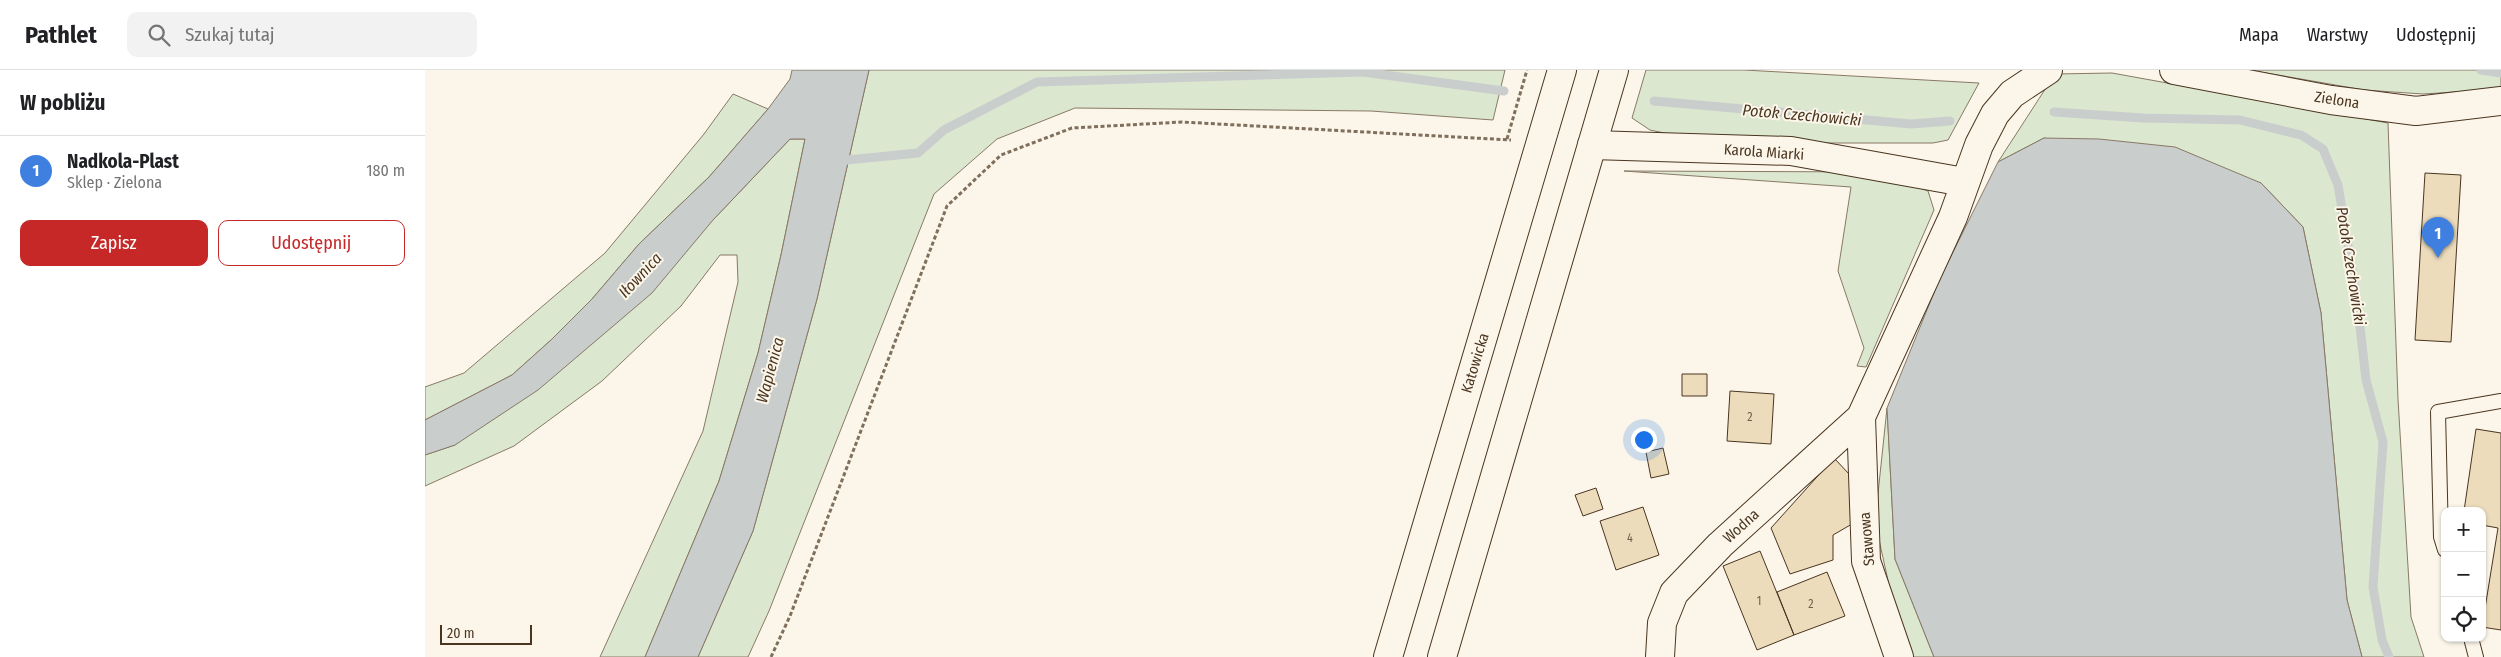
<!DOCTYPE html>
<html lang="pl">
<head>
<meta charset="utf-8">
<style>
	body { margin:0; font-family:"Fira Sans Condensed",sans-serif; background:#f2f2f2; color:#202124 }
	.controls { position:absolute; right:15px; bottom:15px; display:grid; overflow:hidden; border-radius:10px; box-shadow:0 1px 4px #0004 }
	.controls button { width:45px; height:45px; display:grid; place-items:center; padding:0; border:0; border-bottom:1px solid #e0e0e0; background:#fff; color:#202124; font:25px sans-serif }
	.scale { position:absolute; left:15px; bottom:12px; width:92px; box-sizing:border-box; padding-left:5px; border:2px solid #4a3520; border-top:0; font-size:14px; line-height:18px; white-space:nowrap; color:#4a3520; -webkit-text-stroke:4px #fbf6e9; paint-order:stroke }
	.you { position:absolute; left:1218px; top:369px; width:18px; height:18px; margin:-12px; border:4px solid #fff; border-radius:50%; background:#1a73e8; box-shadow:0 0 0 8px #1a73e833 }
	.badge { display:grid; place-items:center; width:32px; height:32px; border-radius:50%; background:#c62828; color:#fff; font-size:16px; font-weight:700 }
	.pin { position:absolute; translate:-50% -41px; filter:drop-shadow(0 1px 2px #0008) }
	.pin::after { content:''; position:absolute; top:26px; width:18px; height:15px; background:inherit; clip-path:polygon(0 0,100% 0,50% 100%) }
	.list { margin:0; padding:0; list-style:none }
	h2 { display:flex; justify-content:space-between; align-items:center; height:65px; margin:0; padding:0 20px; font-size:21px }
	h2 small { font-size:16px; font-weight:400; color:#757577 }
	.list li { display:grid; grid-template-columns:32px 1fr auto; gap:15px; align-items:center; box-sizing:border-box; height:70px; padding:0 20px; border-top:1px solid #e0e0e0 }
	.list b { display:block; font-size:19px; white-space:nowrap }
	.list p { margin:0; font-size:16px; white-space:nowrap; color:#757577 }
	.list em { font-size:16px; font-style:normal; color:#757577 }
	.actions { display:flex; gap:10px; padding:15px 20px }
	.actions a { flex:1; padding:11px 0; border:1px solid #c62828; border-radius:10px; text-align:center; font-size:18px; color:#c62828 }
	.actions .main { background:#c62828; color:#fff }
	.icon { flex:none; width:28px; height:28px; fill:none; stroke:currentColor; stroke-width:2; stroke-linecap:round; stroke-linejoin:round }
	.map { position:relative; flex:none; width:2076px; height:587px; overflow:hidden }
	header { display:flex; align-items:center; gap:30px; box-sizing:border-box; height:70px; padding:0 25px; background:#fff; border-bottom:1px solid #e0e0e0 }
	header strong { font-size:24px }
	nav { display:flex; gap:28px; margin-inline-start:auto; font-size:18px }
	.search { width:350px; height:45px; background:#f2f2f2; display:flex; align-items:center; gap:12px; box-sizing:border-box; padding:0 18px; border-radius:10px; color:#757577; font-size:19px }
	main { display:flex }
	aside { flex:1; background:#fff }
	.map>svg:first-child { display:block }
	.green { fill:#dce7d0; stroke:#887966 }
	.water { fill:#c9cecd; stroke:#887966 }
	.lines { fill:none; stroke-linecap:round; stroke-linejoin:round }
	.stream { stroke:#c9cecd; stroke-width:9 }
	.building { fill:#ecdcbc; stroke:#4a3520 }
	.lane-casing { stroke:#4a3520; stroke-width:16 }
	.street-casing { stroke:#4a3520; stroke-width:30 }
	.primary-casing { stroke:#4a3520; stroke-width:30 }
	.path { stroke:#7f6f5c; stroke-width:3; stroke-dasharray:4 2.5; stroke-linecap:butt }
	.lane { stroke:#fbf6e9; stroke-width:14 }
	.street { stroke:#fbf6e9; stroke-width:28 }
	.primary { stroke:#fbf6e9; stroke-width:28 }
	.labels { text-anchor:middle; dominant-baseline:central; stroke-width:4; stroke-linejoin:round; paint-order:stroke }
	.number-label { font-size:12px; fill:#725f47 }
	.street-label { font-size:15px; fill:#4a3520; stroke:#fbf6e9 }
	.water-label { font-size:16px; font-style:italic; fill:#4a3520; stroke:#fbf6e9 }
</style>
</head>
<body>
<header>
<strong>Pathlet</strong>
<div class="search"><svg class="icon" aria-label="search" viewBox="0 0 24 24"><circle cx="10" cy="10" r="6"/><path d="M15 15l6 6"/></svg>Szukaj tutaj</div>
<nav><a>Mapa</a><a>Warstwy</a><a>Udostępnij</a></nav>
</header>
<main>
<aside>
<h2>W pobliżu<small></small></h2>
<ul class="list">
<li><span class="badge" style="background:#3f7fe0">1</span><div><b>Nadkola-Plast</b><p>Sklep · Zielona</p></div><em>180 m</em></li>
</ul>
<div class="actions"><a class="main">Zapisz</a><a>Udostępnij</a></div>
</aside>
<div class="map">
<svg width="2076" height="587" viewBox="0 0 2076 587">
	<rect width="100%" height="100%" fill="#fbf6e9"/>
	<path class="green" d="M444 0H1080L1068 50 946 41 650 38 572 69 509 124 344 541 323 587H273L328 461 392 229Z
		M1221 0H1319L1554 13 1523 70 1508 73H1380L1268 69 1225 60 1207 48Z
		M1824 0H2076V19L1998 24 1939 20Z
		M1687 3 1963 53 1973 329 1986 547 1999 587H1937L1922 530 1896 243 1878 157 1836 113 1619 68 1573 92 1630 4Z
		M308 24 343 39 284 107 214 174 167 229 126 270 87 305 0 350V317L39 303 180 183 279 64Z
		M365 69H380L356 185 333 283 294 411 220 587H175L278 361 313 212 312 185H295L256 236 177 311 89 376 0 416V385L30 375 288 150Z
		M1199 101 1452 102 1503 121 1509 140 1441 297 1432 296 1439 278 1413 201 1426 117Z
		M1462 338 1470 489 1509 587H1487L1471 546 1450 452Z"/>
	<path class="water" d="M367 0H444L392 229 328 461 273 587H220L294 411 333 283 356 185 380 69H365L288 150 227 223 113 320 30 375 0 385V350L87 305 126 270 167 229 214 174 284 107 343 39 365 9Z
		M1619 68 1674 69 1750 77 1836 113 1878 157 1896 243 1922 530 1937 587H1509L1470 489 1462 338 1515 208 1573 92Z"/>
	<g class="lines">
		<path class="stream" d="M2056 0 2076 3
			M1229 31 1486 54 1525 51
			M1629 42 1718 48 1815 50 1876 65 1898 79 1913 115 1932 230 1941 310 1958 372 1948 517 1957 570 1964 587
			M412 91 493 83 519 60 612 12 938 2 1079 21"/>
	</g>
	<path class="building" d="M2000 103 2036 105 2026 272 1990 270Z
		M1257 304H1282V326H1257Z
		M1305 321 1349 324 1346 374 1302 371Z
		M2051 359 2076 363V560L2057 557 2073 458 2057 455V441H2039Z
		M1238 378 1244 404 1226 408 1221 382Z
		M1409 388 1425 405 1427 454 1408 465V490L1365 504 1346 458Z
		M1171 418 1178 439 1158 446 1150 425Z
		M1218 437 1234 485 1191 500 1175 451Z
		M1335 481 1369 565 1332 580 1298 496Z
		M1402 502 1420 546 1369 565 1352 522Z"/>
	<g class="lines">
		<g class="lane-casing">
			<path id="lane" d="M2020 480 2016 467 2013 342 2076 331
				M2046 568 2051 587"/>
		</g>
		<g class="street-casing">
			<path id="street" d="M1749 0 1906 30 1991 41 2076 31
				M1167 75 1366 81 1539 112
				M1436 347 1441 491 1474 587
				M1235 587 1237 553 1249 523 1295 475 1436 347 1528 147 1554 75 1570 44 1587 24 1623 0"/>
		</g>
		<g class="primary-casing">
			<path id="primary" d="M963 587 1137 0
				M1017 587 1189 0"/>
		</g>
		<path class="path" d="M1082 69 1102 0
			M346 587 365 546 522 136 576 85 647 58 757 52 1086 70"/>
		<use href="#lane" class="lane"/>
		<use href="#street" class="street"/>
		<use href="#primary" class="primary"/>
	</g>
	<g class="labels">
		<g class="number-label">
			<text x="1325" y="347">2</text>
			<text x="1205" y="468">4</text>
			<text x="1334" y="531">1</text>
			<text x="1386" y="534">2</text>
		</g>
		<g class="street-label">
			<text transform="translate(1912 30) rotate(9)">Zielona</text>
			<text transform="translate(1339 82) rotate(4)">Karola Miarki</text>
			<text transform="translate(1050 293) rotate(-73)">Katowicka</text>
			<text transform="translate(1316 456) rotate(-42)">Wodna</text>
			<text transform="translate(1442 469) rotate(-95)">Stawowa</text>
		</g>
		<g class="water-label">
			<text transform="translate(1377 45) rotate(5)">Potok Czechowicki</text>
			<text transform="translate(1926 196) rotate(81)">Potok Czechowicki</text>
			<text transform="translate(215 205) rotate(-47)">Iłownica</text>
			<text transform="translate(345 300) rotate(-75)">Wapienica</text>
		</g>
	</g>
</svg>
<div class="controls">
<button>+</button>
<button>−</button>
<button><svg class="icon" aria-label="locate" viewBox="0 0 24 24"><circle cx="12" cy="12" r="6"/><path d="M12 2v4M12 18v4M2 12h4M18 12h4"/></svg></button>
</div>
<div class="scale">20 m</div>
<div class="you"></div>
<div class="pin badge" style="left:2013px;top:188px;background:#3f7fe0">1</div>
</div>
</main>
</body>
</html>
